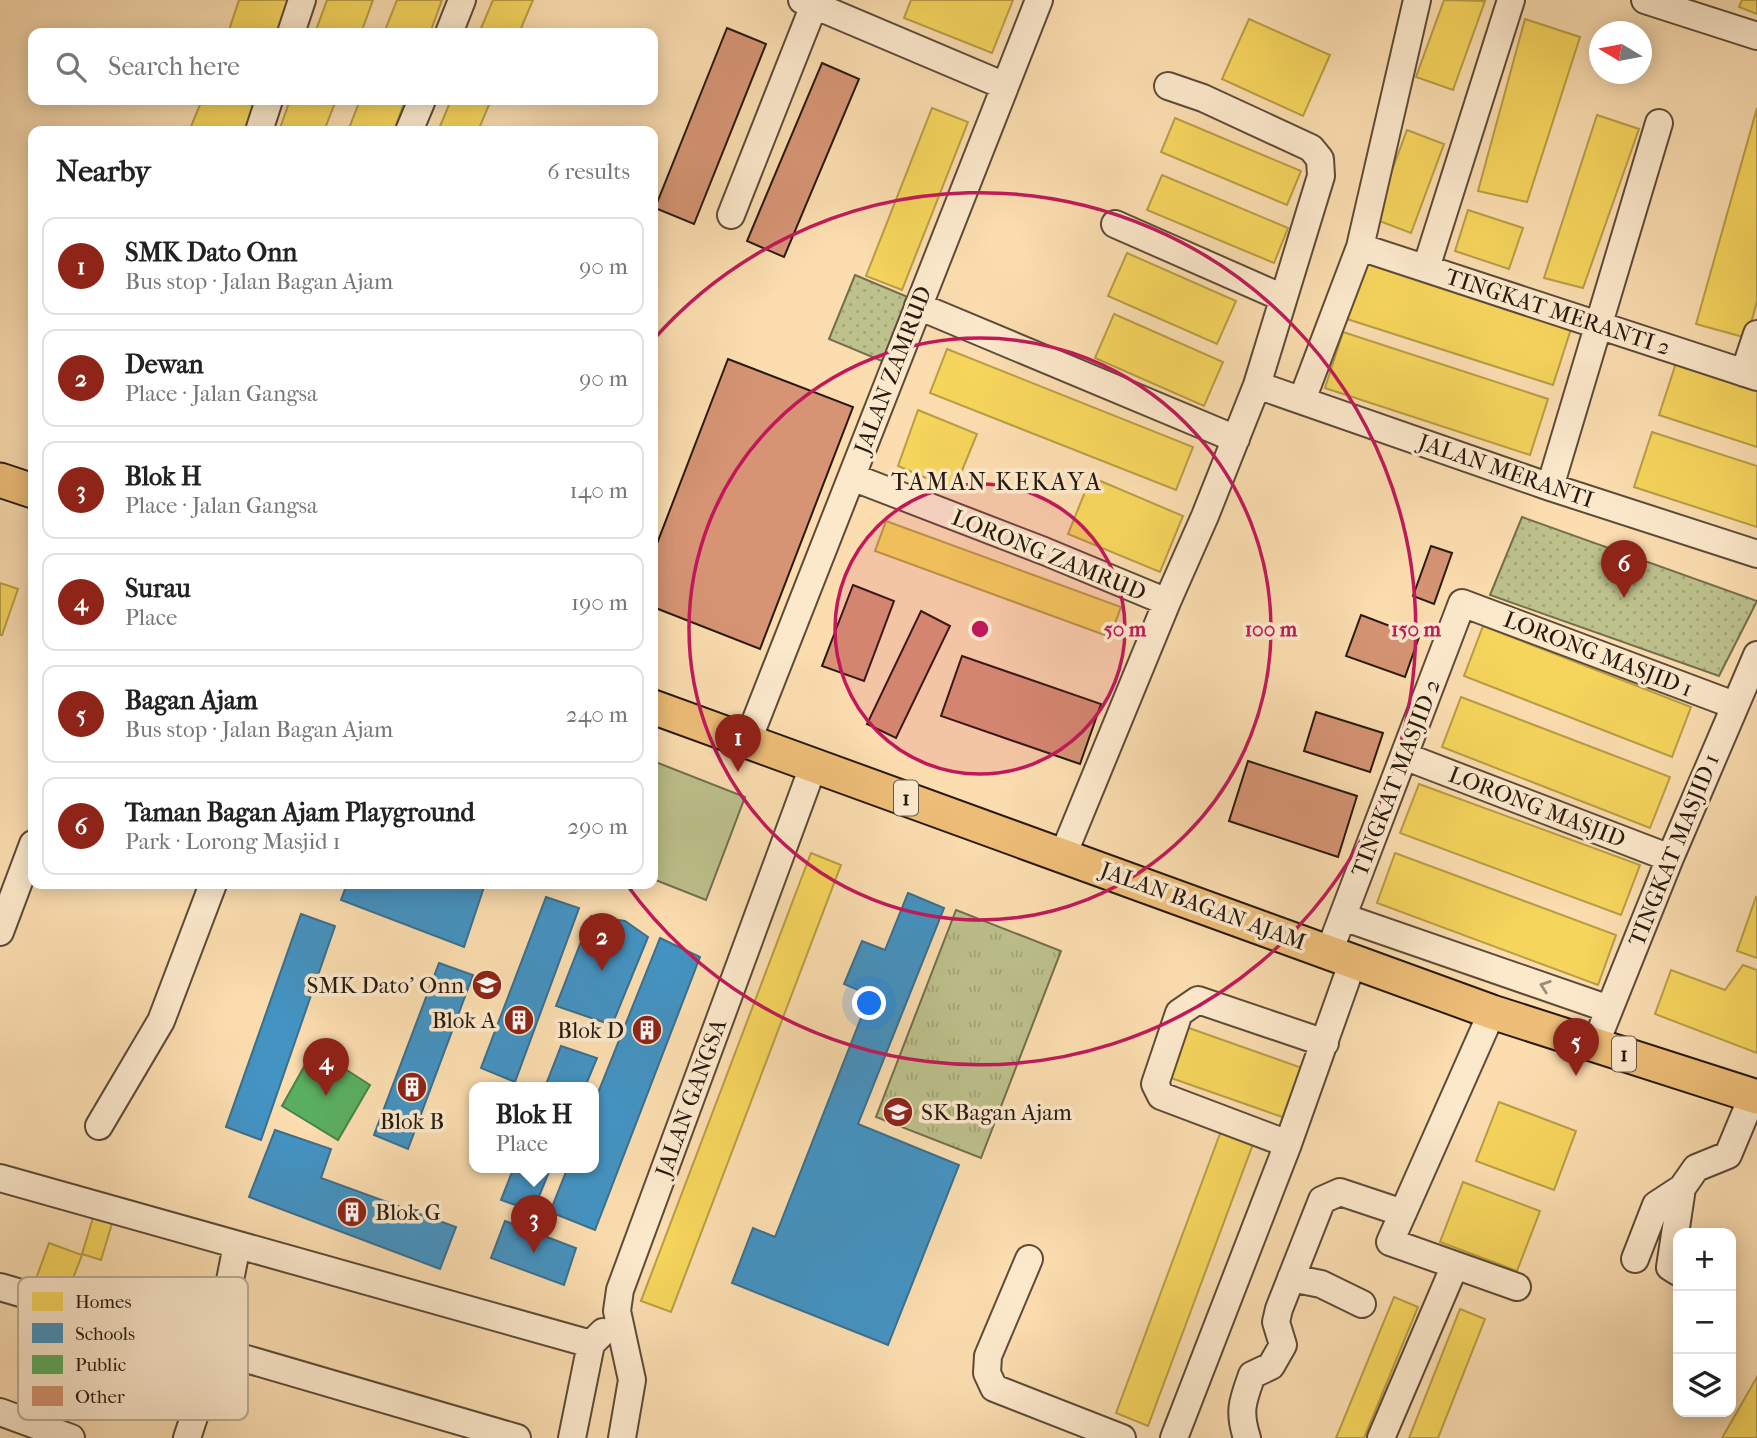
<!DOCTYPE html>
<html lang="en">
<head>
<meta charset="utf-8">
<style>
	body { margin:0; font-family:"IM FELL French Canon",serif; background:#f6f6f6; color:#222 }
	.controls { position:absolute; right:21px; bottom:21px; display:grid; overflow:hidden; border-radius:14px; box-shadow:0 4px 18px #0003 }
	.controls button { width:63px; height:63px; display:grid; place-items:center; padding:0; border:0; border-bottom:2px solid #e0e0e0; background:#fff; color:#222; font:35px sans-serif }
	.compass { position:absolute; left:1589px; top:21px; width:63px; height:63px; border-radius:50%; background:#fff; box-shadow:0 4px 18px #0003; rotate:280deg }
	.you { position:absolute; left:870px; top:1004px; width:24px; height:24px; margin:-18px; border:5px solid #fff; border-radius:50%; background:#1a73e8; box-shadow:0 0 0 10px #1a73e833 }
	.badge { display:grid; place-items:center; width:46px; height:46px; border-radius:50%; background:#8f2418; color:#fff; font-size:23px; font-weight:700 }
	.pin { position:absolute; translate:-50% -58px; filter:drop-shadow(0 2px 4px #0008) }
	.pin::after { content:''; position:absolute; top:37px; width:24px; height:21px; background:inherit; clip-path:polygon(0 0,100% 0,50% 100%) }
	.popup { position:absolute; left:469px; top:1082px; width:130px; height:91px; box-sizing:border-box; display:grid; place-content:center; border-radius:14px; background:#fff; filter:drop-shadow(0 2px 5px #0005); font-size:23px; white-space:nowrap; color:#767676 }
	.popup b { font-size:26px; color:#222 }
	.popup::after { content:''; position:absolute; left:50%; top:100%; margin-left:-14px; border:14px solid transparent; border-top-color:#fff }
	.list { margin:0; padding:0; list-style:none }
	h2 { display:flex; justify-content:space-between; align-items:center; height:91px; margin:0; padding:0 28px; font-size:30px }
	h2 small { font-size:23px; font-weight:400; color:#767676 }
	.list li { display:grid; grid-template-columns:46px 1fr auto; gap:21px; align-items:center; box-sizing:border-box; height:98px; margin:0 14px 14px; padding:0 14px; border:2px solid #e0e0e0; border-radius:14px }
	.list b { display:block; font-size:26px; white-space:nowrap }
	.list p { margin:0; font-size:23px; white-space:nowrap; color:#767676 }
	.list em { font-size:23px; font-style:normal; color:#767676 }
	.icon { flex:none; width:38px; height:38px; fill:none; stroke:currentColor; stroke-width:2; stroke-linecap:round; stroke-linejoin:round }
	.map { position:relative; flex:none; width:1757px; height:1438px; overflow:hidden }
	.search { position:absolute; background:#fff; box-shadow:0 4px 18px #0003; left:28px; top:28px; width:630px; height:77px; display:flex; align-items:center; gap:18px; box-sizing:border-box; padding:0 24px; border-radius:14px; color:#767676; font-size:26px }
	.panel { position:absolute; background:#fff; box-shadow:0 4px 18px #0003; left:28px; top:126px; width:630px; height:763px; border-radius:14px }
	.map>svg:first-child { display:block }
	.grass { fill:url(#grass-tufts); stroke:#726e4e; stroke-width:2 }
	.park { fill:url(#park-dots); stroke:#726e4e; stroke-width:2 }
	.pitch { fill:#bdc18c; stroke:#726e4e; stroke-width:2 }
	.homes { fill:#f6d55c; stroke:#b89d45; stroke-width:2 }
	.schools { fill:#4393c3; stroke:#3b6f8d; stroke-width:2 }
	.public { fill:#5aae61; stroke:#4b8249; stroke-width:2 }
	.building { fill:#d69474; stroke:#281a10; stroke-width:2 }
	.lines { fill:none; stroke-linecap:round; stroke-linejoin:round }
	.minor-casing { stroke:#5d4b38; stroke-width:30 }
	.major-casing { stroke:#281a10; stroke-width:37 }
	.minor { stroke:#fce9cc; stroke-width:26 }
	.major { stroke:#eebe78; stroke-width:33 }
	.oneway { stroke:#9d8c77 }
	.ring { fill:none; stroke:#c2185b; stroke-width:3.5 }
	.labels { text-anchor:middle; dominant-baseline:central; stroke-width:7; stroke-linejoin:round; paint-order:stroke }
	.shield { fill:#fce9cc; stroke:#685848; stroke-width:2 }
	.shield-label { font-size:21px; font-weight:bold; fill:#281a10 }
	.street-label { font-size:23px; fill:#281a10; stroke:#fce9cc }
	.poi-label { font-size:23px; fill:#281a10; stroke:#fce9cc; text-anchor:end }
	.neighbourhood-label { font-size:24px; letter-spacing:2px; fill:#281a10; stroke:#fce9cc }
	.key { fill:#fce9cc; stroke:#bcab94; stroke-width:2 }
	.key-label { font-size:19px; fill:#281a10 }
	.centre { fill:#c2185b; stroke:#fce9cc; stroke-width:3.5 }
	.ring-label { font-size:21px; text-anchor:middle; font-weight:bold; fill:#c2185b; stroke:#fce9cc; stroke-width:7; stroke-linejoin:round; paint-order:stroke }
</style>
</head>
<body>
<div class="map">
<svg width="1757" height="1438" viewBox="0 0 1757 1438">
	<defs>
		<pattern id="grass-tufts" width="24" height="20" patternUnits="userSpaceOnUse" patternTransform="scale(1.75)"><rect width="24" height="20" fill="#bdc18c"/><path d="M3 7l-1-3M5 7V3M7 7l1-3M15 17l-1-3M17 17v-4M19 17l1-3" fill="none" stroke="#a2a578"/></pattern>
		<pattern id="park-dots" width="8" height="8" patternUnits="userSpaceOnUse" patternTransform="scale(1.75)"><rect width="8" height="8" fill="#bdc18c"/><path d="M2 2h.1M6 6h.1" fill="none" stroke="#a2a578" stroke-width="1.8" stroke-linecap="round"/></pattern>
	</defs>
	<rect width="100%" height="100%" fill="#fbddb0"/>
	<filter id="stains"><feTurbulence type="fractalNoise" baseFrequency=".00286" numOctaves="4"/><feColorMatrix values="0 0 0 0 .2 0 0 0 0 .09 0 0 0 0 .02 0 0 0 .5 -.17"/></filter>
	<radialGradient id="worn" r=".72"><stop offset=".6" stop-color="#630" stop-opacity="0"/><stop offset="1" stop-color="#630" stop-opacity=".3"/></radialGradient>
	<path class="grass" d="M956 910 1061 951 981 1158 876 1117Z"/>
	<path class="park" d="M855 275 915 300 889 364 829 339Z
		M1522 517 1757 601 1719 676 1490 595Z"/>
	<path class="pitch" d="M653 761 745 797 706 900 653 879Z"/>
	<path class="homes" d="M239 0H293L282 33H228Z
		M327 0H373L361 33H315Z
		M397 0H442L430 33H384Z
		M493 0H533L519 33H479Z
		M911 0H1013L992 53 904 18Z
		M1444 0 1485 1 1453 90 1416 77Z
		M1742 0H1757V14L1739 7Z
		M1249 19 1330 55 1303 116 1222 79Z
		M1525 19 1580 37 1527 202 1478 191Z
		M202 100H258L245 131H189Z
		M290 100H336L324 131H279Z
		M360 100H405L394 131H348Z
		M451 100H491L478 131H438Z
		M932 108 968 122 902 290 866 276Z
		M1757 108V301L1747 338 1696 324Z
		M1597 115 1639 129 1583 288 1544 278Z
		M1175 118 1301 171 1287 205 1161 152Z
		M1407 130 1444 144 1411 233 1374 219Z
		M1162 175 1288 228 1274 263 1147 210Z
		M1468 210 1523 228 1509 269 1455 251Z
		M1127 253 1236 301 1217 344 1108 296Z
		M1365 263 1571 329 1553 385 1347 319Z
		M1114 314 1223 362 1204 406 1095 358Z
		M1343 332 1548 399 1530 455 1325 388Z
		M947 349 1193 447 1176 490 930 393Z
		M1677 360 1757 386V447L1659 415Z
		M918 410 977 434 954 490 898 466Z
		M1652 432 1757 466V527L1634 487Z
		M1091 477 1183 516 1160 572 1068 534Z
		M886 521 1121 607 1110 637 875 551Z
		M0 583 18 589 2 635H0Z
		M1483 626 1691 707 1672 757 1464 676Z
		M1461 697 1670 777 1650 828 1442 747Z
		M1419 784 1640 865 1621 915 1400 833Z
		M811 853 841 865 671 1312 641 1301Z
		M1395 853 1616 935 1598 985 1377 903Z
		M1756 897 1757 898V958L1737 951Z
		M1743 965 1757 970V1053L1655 1014 1671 970 1725 990Z
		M1186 1027 1305 1069 1288 1119 1168 1077Z
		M1499 1102 1576 1131 1554 1190 1476 1161Z
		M1221 1131 1253 1144 1148 1426 1116 1413Z
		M1463 1182 1540 1211 1517 1271 1440 1242Z
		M95 1211 114 1217 101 1260 82 1254Z
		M49 1243 82 1255 65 1299 33 1287Z
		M1394 1297 1418 1307 1364 1438H1336Z
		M1460 1309 1485 1319 1438 1438H1409Z
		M65 1316 96 1324 88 1357 56 1349Z
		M99 1329 132 1339 119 1379 87 1369Z
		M1757 1377V1438H1722Z"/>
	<path class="schools" d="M347 884H485L464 947 341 900Z
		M908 893 944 908 858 1124 959 1165 888 1345 732 1283 753 1228 775 1237 870 995 844 984 862 941 885 950Z
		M546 897 579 908 515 1082 481 1068Z
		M301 914 335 926 261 1140 226 1127Z
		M591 916 625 921 648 937 612 1025 556 1006Z
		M660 938 700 957 595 1230 550 1212 568 1167H594V1103Z
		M439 963 473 975 408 1149 374 1135Z
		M561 1046 597 1058 585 1087H545Z
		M275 1130 331 1149 321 1178 456 1227 440 1269 249 1197Z
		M514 1167H551L533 1211 501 1200Z
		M505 1221 576 1248 564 1285 491 1258Z"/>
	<path class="public" d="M314 1049 370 1085 338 1140 282 1106Z"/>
	<path class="building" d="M727 28 766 44 694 224 655 208Z
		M822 63 859 79 784 257 747 241Z
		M728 359 853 407 760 649 653 607V554Z
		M1431 546 1452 553 1434 604 1413 596Z
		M853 585 894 601 864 681 822 666Z
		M921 611 950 626 896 738 867 724Z
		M1361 615 1419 637 1405 677 1346 656Z
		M962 656 1101 704 1080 764 941 716Z
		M1316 712 1383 733 1370 772 1304 751Z
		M1248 761 1357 796 1338 857 1229 821Z"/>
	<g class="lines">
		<g class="minor-casing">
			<path id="minor" d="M802 0 1005 86
				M1645 0 1757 36
				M291 33 302 0
				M449 33 462 0
				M259 131 269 100
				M409 131 422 100
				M731 215 814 5
				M1115 224 1283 298
				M1360 247 1757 377
				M1426 268 1511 0
				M918 306 1236 439
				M1744 373 1757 334
				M1257 385 1550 487 1757 554
				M1302 400 1360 247 1417 0
				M852 477 1044 551 1167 602
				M1550 487 1659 123
				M748 740 1039 0
				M1404 756 1670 858
				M1063 855 1167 602 1205 516 1257 385 1321 176 1320 159 1311 148 1203 98 1168 86
				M1343 917 1609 1009
				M0 932 33 844
				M1329 952 1462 603 1734 705
				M1492 1012 1390 1242 1517 1287
				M1595 1045 1670 858 1757 655
				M99 1126 161 1021 213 884
				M1288 1144 1161 1096 1155 1084 1179 1013 1198 1000 1325 1043
				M0 1178 591 1344
				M1029 1259 988 1356 987 1373 994 1388 1122 1438
				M1635 1259 1656 1205 1682 1188 1696 1168 1728 1155 1753 1095
				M1678 1272 1670 1267 1682 1188
				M1291 1278 1321 1284 1362 1304
				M0 1287 517 1438
				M0 1412 71 1438
				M187 1438 216 1351 237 1245
				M572 1438 591 1344 603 1332
				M622 1438 632 1380 617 1311 620 1290 814 764
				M1174 1438 1288 1144 1353 961
				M1247 1438C1238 1411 1243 1400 1252 1375L1271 1366 1283 1345 1276 1322 1279 1309 1322 1200 1340 1192 1403 1213
				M1381 1438 1455 1265"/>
		</g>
		<g class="major-casing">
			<path id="major" d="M0 480 33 491
				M653 707 1492 1012 1757 1097"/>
		</g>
		<use href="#minor" class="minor"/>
		<use href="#major" class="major"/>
	</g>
	<defs><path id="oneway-chevron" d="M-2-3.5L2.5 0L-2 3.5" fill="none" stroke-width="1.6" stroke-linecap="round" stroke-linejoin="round" transform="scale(1.75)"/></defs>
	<use class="oneway" href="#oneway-chevron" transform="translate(1545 986) rotate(-161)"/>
	<circle cx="980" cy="629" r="145" fill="#c2185b" fill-opacity=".12"/>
	<g class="ring">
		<circle cx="980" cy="629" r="145"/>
		<circle cx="980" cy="629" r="291"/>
		<path d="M653 340A436 436 0 1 1 627 885"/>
	</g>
	<defs>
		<g id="school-disc" transform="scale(1.575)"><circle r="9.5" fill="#8f2418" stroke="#fce9cc"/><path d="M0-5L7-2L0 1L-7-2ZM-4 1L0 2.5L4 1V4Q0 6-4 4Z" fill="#fff"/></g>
		<g id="building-disc" transform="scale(1.575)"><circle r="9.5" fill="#8f2418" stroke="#fce9cc"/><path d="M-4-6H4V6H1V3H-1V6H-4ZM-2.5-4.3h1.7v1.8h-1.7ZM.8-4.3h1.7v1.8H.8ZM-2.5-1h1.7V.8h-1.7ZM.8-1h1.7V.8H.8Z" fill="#fff"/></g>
	</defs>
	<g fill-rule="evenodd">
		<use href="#school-disc" x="487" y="985"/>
		<use href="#building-disc" x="519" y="1020"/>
		<use href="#building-disc" x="647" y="1030"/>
		<use href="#building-disc" x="412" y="1087"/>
		<use href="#school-disc" x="898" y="1112"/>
		<use href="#building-disc" x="352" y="1212"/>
	</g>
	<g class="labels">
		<g class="shield">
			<rect x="894" y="780.5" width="24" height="35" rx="5"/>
			<rect x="1612" y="1036.5" width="24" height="35" rx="5"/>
		</g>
		<g class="shield-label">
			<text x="906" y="798">1</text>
			<text x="1624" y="1054">1</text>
		</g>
		<g class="street-label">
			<text transform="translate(1558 312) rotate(18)">TINGKAT MERANTI 2</text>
			<text transform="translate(893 370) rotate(-69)">JALAN ZAMRUD</text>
			<text transform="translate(1506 471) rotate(19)">JALAN MERANTI</text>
			<text transform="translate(1049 555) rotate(22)">LORONG ZAMRUD</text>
			<text transform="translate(1598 654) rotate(21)">LORONG MASJID 1</text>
			<text transform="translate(1396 778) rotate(-69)">TINGKAT MASJID 2</text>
			<text transform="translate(1537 807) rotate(21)">LORONG MASJID</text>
			<text transform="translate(1674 850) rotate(-68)">TINGKAT MASJID 1</text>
			<text transform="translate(1203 906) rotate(20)">JALAN BAGAN AJAM</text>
			<text transform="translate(691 1098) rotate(-70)">JALAN GANGSA</text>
		</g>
		<g class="poi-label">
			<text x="464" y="985">SMK Dato' Onn</text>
			<text x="496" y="1020">Blok A</text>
			<text x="624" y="1030">Blok D</text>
			<text x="921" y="1112" text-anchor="start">SK Bagan Ajam</text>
			<text x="412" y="1121" text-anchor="middle">Blok B</text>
			<text x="375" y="1212" text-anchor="start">Blok G</text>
		</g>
		<g class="neighbourhood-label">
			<text x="997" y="482">TAMAN KEKAYA</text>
		</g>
	</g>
	<rect x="18" y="1277" width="230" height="143" rx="10" class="key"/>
	<rect x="32" y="1292" width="31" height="19" fill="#f6d55c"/>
	<rect x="32" y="1323" width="31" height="20" fill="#4393c3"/>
	<rect x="32" y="1355" width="31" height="19" fill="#5aae61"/>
	<rect x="32" y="1386" width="31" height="20" fill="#d69474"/>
	<g class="key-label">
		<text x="75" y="1308">Homes</text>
		<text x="75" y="1340">Schools</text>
		<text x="75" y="1371">Public</text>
		<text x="75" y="1403">Other</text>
	</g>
	<circle cx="980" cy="629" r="10" class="centre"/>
	<g class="ring-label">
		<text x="1125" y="636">50 m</text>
		<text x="1271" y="636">100 m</text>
		<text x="1416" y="636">150 m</text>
	</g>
	<rect width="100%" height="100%" filter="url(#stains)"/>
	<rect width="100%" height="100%" fill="url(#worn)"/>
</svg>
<div class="controls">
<button>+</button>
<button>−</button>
<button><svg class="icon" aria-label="layers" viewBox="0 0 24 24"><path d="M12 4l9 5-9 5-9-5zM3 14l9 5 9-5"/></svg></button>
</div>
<svg class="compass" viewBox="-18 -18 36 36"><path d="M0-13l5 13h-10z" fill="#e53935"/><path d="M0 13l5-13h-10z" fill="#767676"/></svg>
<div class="you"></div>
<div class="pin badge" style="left:738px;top:772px">1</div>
<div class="pin badge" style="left:602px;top:971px">2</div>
<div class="pin badge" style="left:534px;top:1253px">3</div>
<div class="popup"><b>Blok H</b>Place</div>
<div class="pin badge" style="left:326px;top:1096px">4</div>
<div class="pin badge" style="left:1576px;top:1076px">5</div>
<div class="pin badge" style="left:1624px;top:598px">6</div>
<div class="search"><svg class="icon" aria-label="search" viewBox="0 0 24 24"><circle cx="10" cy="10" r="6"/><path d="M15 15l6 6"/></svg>Search here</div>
<section class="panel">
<h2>Nearby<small>6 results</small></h2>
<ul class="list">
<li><span class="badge">1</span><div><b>SMK Dato Onn</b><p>Bus stop · Jalan Bagan Ajam</p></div><em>90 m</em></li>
<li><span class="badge">2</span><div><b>Dewan</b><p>Place · Jalan Gangsa</p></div><em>90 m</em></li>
<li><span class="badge">3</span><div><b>Blok H</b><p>Place · Jalan Gangsa</p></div><em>140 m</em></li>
<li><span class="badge">4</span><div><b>Surau</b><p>Place</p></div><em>190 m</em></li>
<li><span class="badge">5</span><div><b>Bagan Ajam</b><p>Bus stop · Jalan Bagan Ajam</p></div><em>240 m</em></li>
<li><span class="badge">6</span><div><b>Taman Bagan Ajam Playground</b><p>Park · Lorong Masjid 1</p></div><em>290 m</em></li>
</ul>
</section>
</div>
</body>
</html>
